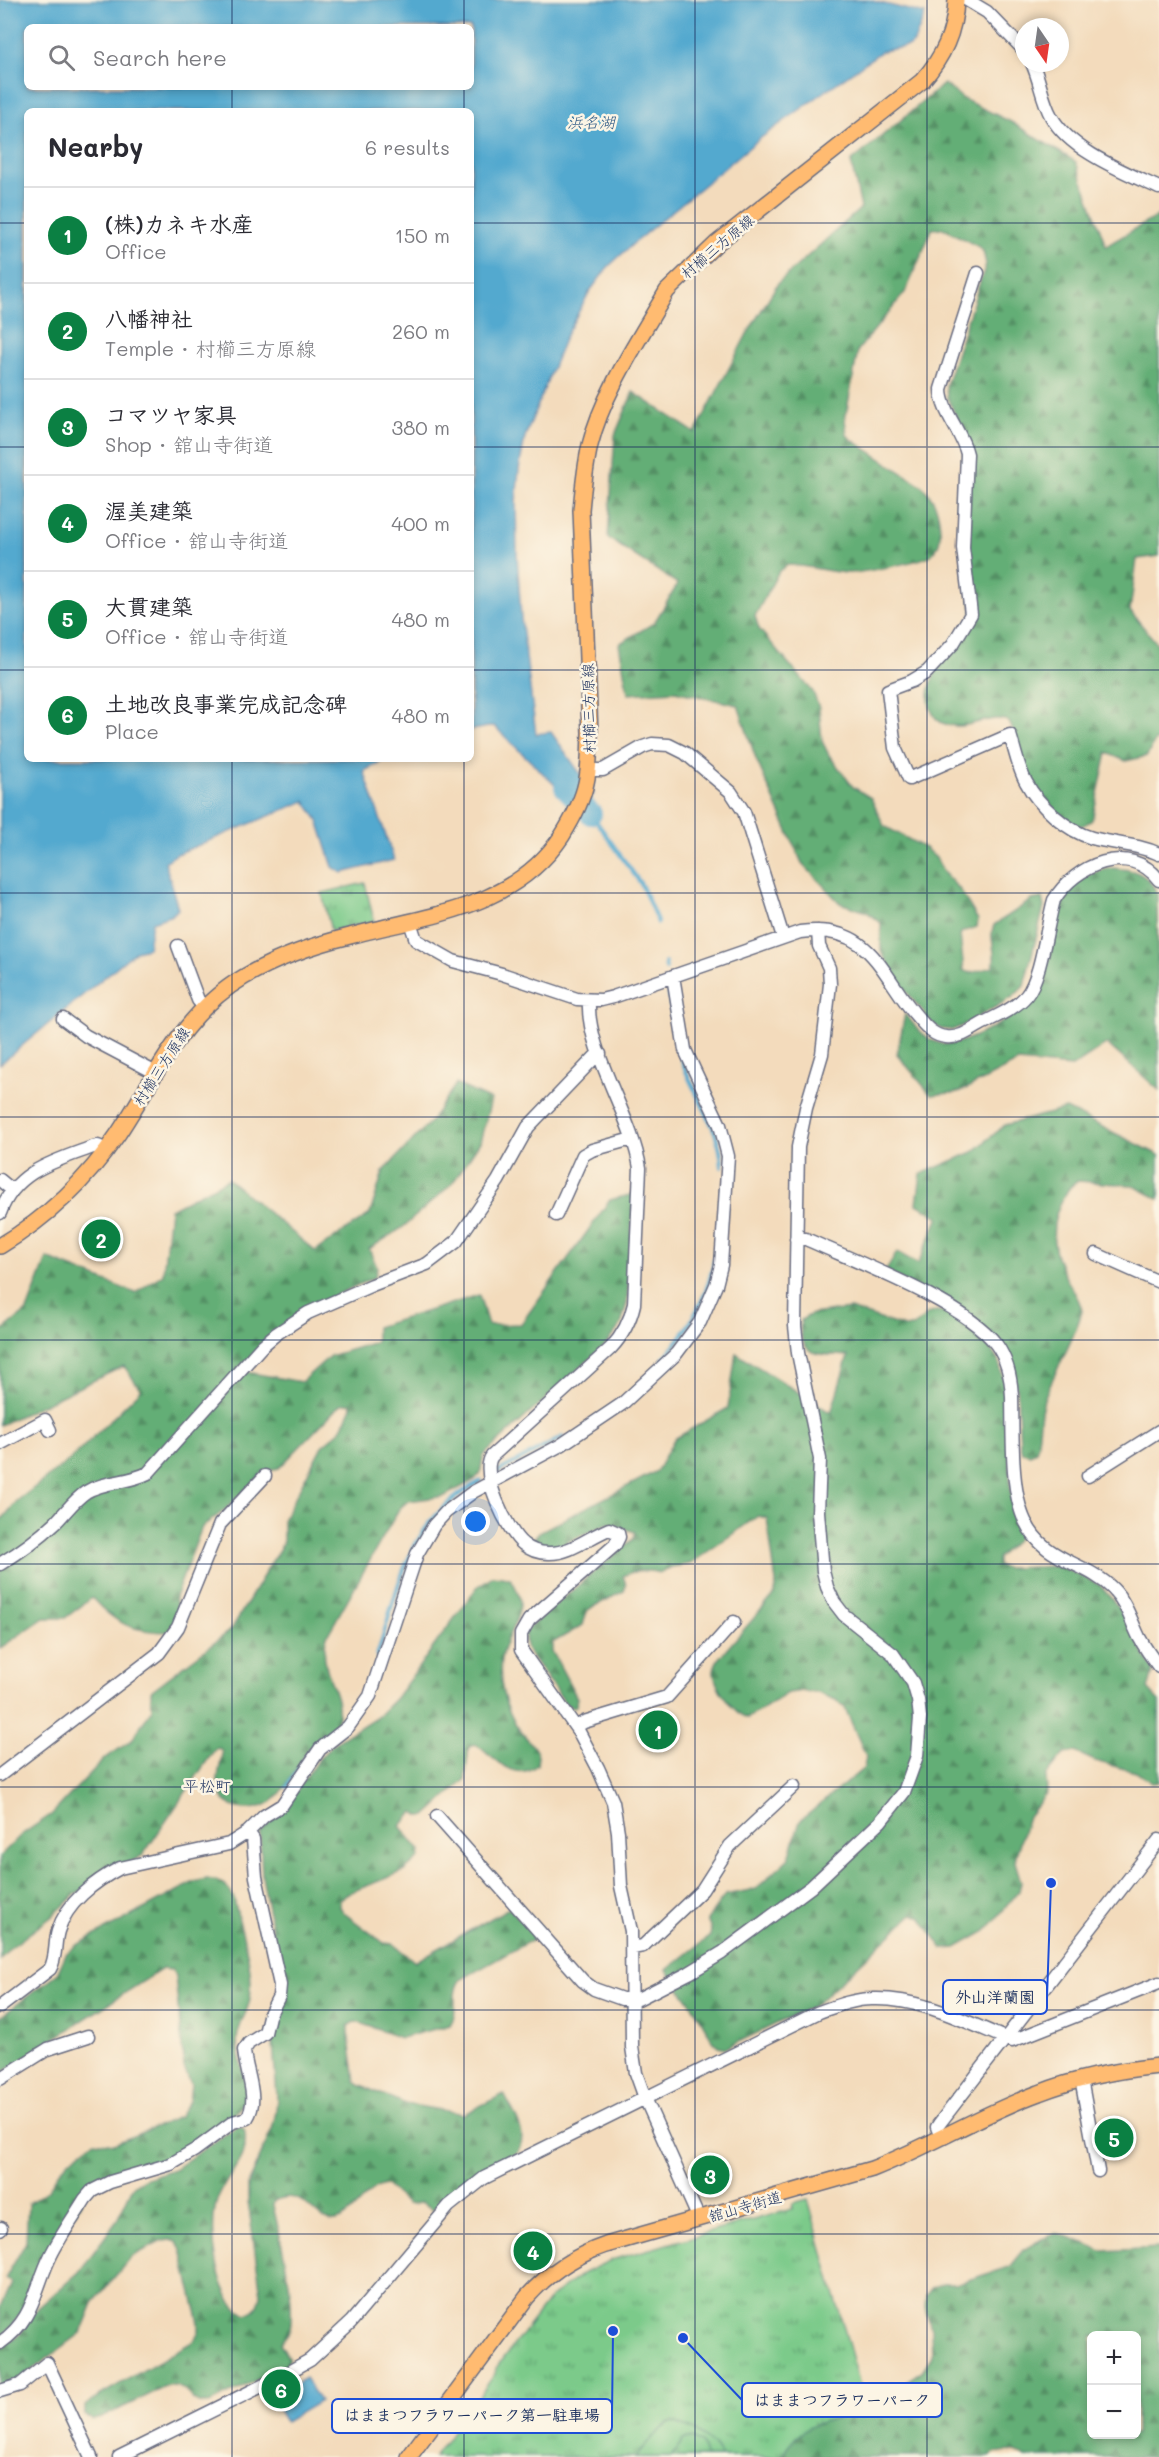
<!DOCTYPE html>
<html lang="en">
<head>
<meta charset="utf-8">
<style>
	body { margin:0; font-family:Mali,"Klee One",sans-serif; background:#f7f7f7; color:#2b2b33 }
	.controls { position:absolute; right:18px; bottom:18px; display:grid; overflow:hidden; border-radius:9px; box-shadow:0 3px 9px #0003 }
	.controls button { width:54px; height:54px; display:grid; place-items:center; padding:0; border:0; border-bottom:2px solid #e1e1e2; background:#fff; color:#2b2b33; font:30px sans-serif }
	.compass { position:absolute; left:1015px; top:18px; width:54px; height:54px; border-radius:50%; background:#fff; box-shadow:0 3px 9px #0003; rotate:167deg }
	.you { position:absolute; left:476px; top:1522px; width:21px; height:21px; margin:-15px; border:4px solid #fff; border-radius:50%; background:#1a73e8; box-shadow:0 0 0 9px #1a73e833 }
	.badge { display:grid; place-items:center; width:39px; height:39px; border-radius:50%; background:#0b8043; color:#fff; font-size:20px; font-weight:700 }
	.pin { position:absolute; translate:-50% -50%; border:3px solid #fff; box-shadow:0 2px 6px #0006 }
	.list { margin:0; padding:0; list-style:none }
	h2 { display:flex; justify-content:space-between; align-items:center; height:78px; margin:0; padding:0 24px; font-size:26px }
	h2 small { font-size:20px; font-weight:400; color:#7c7c81 }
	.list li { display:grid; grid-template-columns:39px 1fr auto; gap:18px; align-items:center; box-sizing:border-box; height:96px; padding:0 24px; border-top:2px solid #e1e1e2 }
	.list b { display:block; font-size:22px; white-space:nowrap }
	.list p { margin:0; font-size:20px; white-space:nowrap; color:#7c7c81 }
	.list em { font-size:20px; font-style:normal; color:#7c7c81 }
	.icon { flex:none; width:33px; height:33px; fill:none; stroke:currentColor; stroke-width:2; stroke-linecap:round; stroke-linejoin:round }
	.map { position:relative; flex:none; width:1159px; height:2457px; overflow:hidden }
	.search { position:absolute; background:#fff; box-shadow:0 3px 9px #0003; left:24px; top:24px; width:450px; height:66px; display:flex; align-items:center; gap:15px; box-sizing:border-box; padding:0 21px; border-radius:9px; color:#7c7c81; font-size:22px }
	.panel { position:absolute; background:#fff; box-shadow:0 3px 9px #0003; left:24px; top:108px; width:450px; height:654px; border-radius:9px }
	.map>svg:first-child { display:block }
	.forest { fill:url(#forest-firs); stroke:#406e6a; stroke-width:1.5; fill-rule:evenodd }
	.park { fill:url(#park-tufts); stroke:#4b7c74; stroke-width:1.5 }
	.garden { fill:#7bca8a; stroke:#4b7c74; stroke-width:1.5 }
	.water { fill:#53a9cf; stroke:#376c96; stroke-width:1.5; fill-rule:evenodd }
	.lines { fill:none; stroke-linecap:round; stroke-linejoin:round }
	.stream { stroke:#53a9cf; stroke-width:4 }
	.river { stroke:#53a9cf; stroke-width:22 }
	.minor-casing { stroke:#676b7f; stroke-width:15 }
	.major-casing { stroke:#676b7f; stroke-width:18 }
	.minor { stroke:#fff; stroke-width:12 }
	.major { stroke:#ffbb71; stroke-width:15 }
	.grid { fill:none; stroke:#1b2f5e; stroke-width:1.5; stroke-opacity:0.55 }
	.labels { text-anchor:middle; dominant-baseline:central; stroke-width:5; stroke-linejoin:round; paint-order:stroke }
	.street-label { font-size:15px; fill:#1b2f5e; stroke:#fcf5e5 }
	.water-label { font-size:16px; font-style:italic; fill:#2f5a86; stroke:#fcf5e5 }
	.neighbourhood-label { font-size:16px; fill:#1b2f5e; stroke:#fcf5e5 }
	.leader { fill:none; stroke:#1d4ed8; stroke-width:2 }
	.callout-dot { fill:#1d4ed8; stroke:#fcf5e5; stroke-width:2 }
	.callout { fill:#fcf5e5; stroke:#1d4ed8; stroke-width:2 }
	.callout-label { font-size:16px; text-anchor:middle; font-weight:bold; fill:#1b2f5e }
</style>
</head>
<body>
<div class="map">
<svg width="1159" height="2457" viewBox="0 0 1159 2457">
	<defs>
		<pattern id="forest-firs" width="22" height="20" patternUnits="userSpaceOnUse" patternTransform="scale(1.5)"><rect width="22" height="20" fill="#64ae76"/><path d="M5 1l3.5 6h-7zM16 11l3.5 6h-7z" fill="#528e64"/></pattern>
		<pattern id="park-tufts" width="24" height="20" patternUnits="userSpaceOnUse" patternTransform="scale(1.5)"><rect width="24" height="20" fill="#7bca8a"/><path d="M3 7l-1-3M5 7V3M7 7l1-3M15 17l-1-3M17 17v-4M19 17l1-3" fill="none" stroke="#64a474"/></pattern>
	</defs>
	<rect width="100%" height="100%" fill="#fcf5e5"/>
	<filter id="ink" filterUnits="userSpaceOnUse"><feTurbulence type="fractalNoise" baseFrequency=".0167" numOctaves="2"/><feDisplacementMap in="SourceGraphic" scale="12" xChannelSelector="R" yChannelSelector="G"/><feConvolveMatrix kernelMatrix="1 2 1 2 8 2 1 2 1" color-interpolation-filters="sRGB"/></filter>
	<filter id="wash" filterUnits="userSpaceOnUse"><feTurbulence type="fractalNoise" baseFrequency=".008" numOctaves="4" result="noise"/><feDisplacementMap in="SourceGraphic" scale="24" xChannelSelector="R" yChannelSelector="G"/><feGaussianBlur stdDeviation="1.35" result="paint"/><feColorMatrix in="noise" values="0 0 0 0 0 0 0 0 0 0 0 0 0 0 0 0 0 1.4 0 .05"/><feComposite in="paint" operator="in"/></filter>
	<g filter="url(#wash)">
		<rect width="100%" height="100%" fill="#f3dbbc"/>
		<path class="forest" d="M944 84 965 100 1011 122 1076 162 1106 246 1159 215V556L1137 559 1130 611 1159 646V740L1155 741 1147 756 1126 761 1107 753 1092 820C1088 823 1084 826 1079 826 1064 825 1035 789 1029 776 1020 760 1019 739 1009 722 995 714 975 725 960 726 950 726 940 724 935 717 913 686 956 643 973 620L968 562V441L947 397 946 385 986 264 983 251 979 247 943 228 932 229 906 291 858 350 845 420 847 435 852 440 921 485C935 498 939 511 940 530 941 539 939 548 931 555 923 561 858 574 847 573 827 572 807 565 787 565L779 571 755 616 759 629 813 692 819 708 822 741 829 755 853 787 871 798 884 826 925 848 936 858 944 873 960 890 978 920 977 927 962 932 960 935 964 971 971 973 993 967C998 954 988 938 994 925L1032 900 1042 898 1044 907 1024 986 1013 997 962 1026 952 1030 941 1029 932 1023 906 991 881 952V923L867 912 840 903 802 863 756 759 738 705 675 691 628 694 619 644 654 623 678 584 608 538 615 435 633 392 695 433 747 334 778 283 861 208 851 162Z
			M1112 868C1133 869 1149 873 1157 894L1159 1090 1107 1044 1072 1067 1018 1062 960 1092 931 1095 897 1054 905 1014C916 1027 926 1042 944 1044 965 1047 1028 1011 1038 992 1063 945 1041 879 1112 868Z
			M456 1084 491 1100 480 1142 452 1184 402 1228 369 1249 377 1267 375 1277 306 1309 236 1370 301 1382 330 1356 376 1342V1327L479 1295 488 1325 521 1324 610 1200 634 1194 627 1303 621 1325 606 1344 486 1453 483 1457 480 1474 474 1480 445 1496 408 1501 399 1509 327 1636C316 1672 345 1692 337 1721 330 1730 321 1735 313 1743 298 1759 292 1783 276 1798 262 1812 229 1815 220 1793 214 1781 222 1764 222 1752L219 1748 215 1749 143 1855 76 1894 54 1915 10 1948 0 1960V1856L21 1835 52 1814 103 1760 132 1740 152 1709 151 1691 231 1630 283 1543V1520L322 1446 341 1430 352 1407 350 1403 341 1404 279 1468 264 1471 225 1510 202 1527 175 1597 178 1613 170 1632C134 1632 116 1625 92 1598L65 1618H44L0 1648V1522L17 1501 72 1458 141 1390 124 1366 0 1425V1332L27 1311 47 1258 135 1293 163 1274 170 1209 228 1179 315 1251 370 1214 383 1172 430 1122Z
			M1066 1109 1159 1155V1199L1132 1185 1078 1181C1069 1185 1066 1194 1061 1202 1048 1228 1053 1253 1066 1278 1072 1289 1080 1298 1082 1311 1074 1341 1055 1370 1044 1399 1038 1416 1041 1434 1036 1451L1030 1454 1022 1452 1020 1445 1017 1389 1001 1343 886 1270 897 1252 918 1264 939 1217 917 1204 921 1174 973 1152 1005 1125Z
			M850 1309 904 1327H913L928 1314 936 1311 946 1312 983 1338 999 1362 1006 1390 1011 1498 1021 1530 1017 1540 997 1558V1564L1001 1567 1007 1568 1060 1566 1100 1585 1119 1608 1153 1671 1148 1689 1159 1701V1782L1152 1783 1136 1772 1095 1761 1075 1752 1064 1754 1046 1776 1047 1793 1028 1816 1016 1855 1015 1862 1021 1882 1019 1891 986 1931 956 1948 943 1949 921 1917 913 1914 815 2005 726 2048 718 2046 713 2041 696 2011 667 1970 710 1936 711 1930 707 1920 725 1895 756 1889 789 1858 800 1821 864 1768 866 1756 845 1708 836 1700 818 1693 803 1691 788 1693 748 1718C735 1715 714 1686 714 1672 714 1666 716 1663 719 1658L775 1594 776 1582 767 1518 758 1516 690 1564 671 1567 661 1573C647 1570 636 1569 623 1576L626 1585 624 1591 591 1608 587 1611 583 1625 552 1643V1651L577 1698 576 1706 573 1708 566 1704 526 1649 525 1635 528 1628 634 1538 635 1532 608 1523 565 1543 557 1546H540L533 1539 539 1532 657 1471 674 1439 728 1408 736 1353 831 1413 848 1356C828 1353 805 1360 801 1335 800 1329 800 1326 801 1320L812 1314Z
			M493 1576 510 1578C535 1612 506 1626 501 1659 498 1684 505 1709 519 1729 526 1738 534 1745 538 1755L537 1765C515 1783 496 1760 478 1746L474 1744 469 1746 465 1780 426 1816H420L414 1812 400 1826 420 1851 419 1858 404 1871 346 1894 340 1900V1907L344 1913 384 1943 393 1944 415 1962 509 1908 532 1931 533 1938 530 1941 460 1980C450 1994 460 2011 450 2025L401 2038 360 2023 354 2022 348 2026V2032L355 2081 359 2085 406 2104 464 2114 504 2094C513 2113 532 2136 515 2154L467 2180 433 2209 421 2202 412 2205 407 2204 386 2185C364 2187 353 2221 333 2221 313 2221 305 2186 274 2201L273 2205C280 2239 296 2295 290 2329 288 2335 283 2338 280 2344L289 2359 288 2364 212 2403C186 2409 193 2383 167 2386L101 2418 93 2420 85 2415V2406L92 2400 194 2341 199 2332V2323L181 2249 177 2242 171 2240 162 2241 131 2257 93 2303 81 2333 17 2381 0 2386V2349L20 2334 38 2308 79 2272 116 2222 133 2186 144 2179 174 2169 238 2126 244 2129C252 2156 225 2176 217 2200 208 2229 216 2300 245 2314 256 2311 259 2307 261 2295L248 2201V2185L272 2129 276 2112 277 2096 272 2032 275 2018 284 1997 262 1876 260 1833 283 1811 317 1761 332 1745 379 1715 396 1698 478 1586Z
			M207 1879C222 1881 228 1885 234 1899 240 1928 255 1969 250 1998 248 2013 237 2026 237 2041 237 2060 252 2086 242 2104 235 2119 186 2150 170 2158 144 2171 114 2171 89 2187L27 2303 12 2326 0 2336V2310L12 2283 5 2279 26 2242 28 2204 48 2190 59 2172 70 2160 95 2141 114 2144 179 2117 189 2101 191 2084 184 2067 175 1976 172 1970 162 1969 0 2074V2017L57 1974 66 1954 75 1946 194 1882Z
			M1055 2234 1069 2237 1102 2251 1159 2248V2457H1025C1014 2449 1000 2450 989 2457H548L814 2424 859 2412 876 2410 893 2400 908 2380 922 2371 932 2356 931 2329 925 2307 926 2296 932 2287 943 2284H955L1009 2267 1023 2250 1042 2239ZM1092 2336H1136V2434H1092Z"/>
		<path class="park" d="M365 883 374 921 331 931 322 893Z
			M808 2199 861 2389 854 2392 859 2412C822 2422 802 2422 781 2457H434L495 2374 496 2368 550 2298 584 2273 611 2260 792 2209 793 2203Z"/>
		<path class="garden" d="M672 2422C691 2428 712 2437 721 2457H706L702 2443 693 2438 683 2440 671 2457H637C644 2442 657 2435 667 2423Z"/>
		<path class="water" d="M0 0H869L925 14 914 42 910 46 882 51 834 85 758 140 635 242 609 266 590 291 565 337 525 437 519 469 516 502 517 554 521 618 536 734 551 732 594 793 584 813 494 726 471 730V111H27V759H386L364 771 394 860 342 873 333 867 318 820 305 801 177 854 165 862 178 909 172 915 152 922 148 948 136 951 0 1064ZM27 27H471V87H27Z
			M305 2378 320 2401 285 2422 271 2398Z"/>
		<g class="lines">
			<path class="stream" d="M591 814 641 884 658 923
				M665 963 666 969
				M668 985C672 1014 675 1043 686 1071 699 1103 721 1131 722 1167
				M663 1359C692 1327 711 1292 716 1249
				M495 1473 563 1437
				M377 1656C400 1583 407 1520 481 1481
				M287 1787 315 1745 349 1717"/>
			<path class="river" d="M565 787 591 814"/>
		</g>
	</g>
	<g filter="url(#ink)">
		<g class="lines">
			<g class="minor-casing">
				<path id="minor" d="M967 0 987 12 1024 50
					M1032 63C1040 80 1042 100 1051 116 1070 151 1125 172 1159 188
					M978 273 941 389C941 411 962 432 967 454L963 548 971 614 953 644 927 672 912 681 888 690 895 748 909 779 1010 735C1015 750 1018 768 1026 782 1038 805 1067 831 1092 838 1114 844 1138 844 1159 854
					M588 770H603L643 747 652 744 669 745 685 753 731 792 744 812 783 937
					M410 922 416 940 453 961 502 974 577 999 601 1000 613 997 800 932C874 923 880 976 920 1020 927 1028 934 1036 946 1037 959 1039 969 1031 980 1025 994 1017 1015 1009 1026 996 1041 979 1047 924 1054 900 1075 865 1129 841 1159 880
					M178 946 198 1000 204 1007
					M589 1001C586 1051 632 1116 640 1168L634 1304C630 1322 623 1335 611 1348L492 1456C479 1473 508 1532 523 1544 530 1550 539 1553 548 1553 570 1554 589 1537 609 1529L618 1533 619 1537 615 1545 529 1620 521 1634V1650L579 1732 598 1768 613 1802 618 1832 621 1886 631 1931 632 2047 636 2073 645 2098 699 2219
					M63 1019 86 1036 156 1073
					M0 1180 12 1190
					M0 1213C15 1171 55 1161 93 1147L98 1146 107 1150
					M556 1215 583 1155 592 1150 632 1139
					M796 1239H806C856 1262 964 1302 996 1344 1007 1359 1011 1377 1012 1396 1013 1431 1010 1490 1025 1521 1044 1562 1085 1561 1113 1589 1126 1602 1131 1621 1139 1637 1145 1648 1152 1658 1159 1667
					M1096 1254 1159 1282
					M0 1444 45 1420 50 1430
					M1088 1476 1159 1431
					M0 1564C20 1552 39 1538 56 1522 66 1512 74 1500 86 1492 104 1481 129 1483 148 1473L262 1346 276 1334 308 1313 372 1285 427 1264 456 1242 498 1181 528 1127 595 1057 600 1054
					M576 1727 584 1722 667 1697 734 1622
					M0 1775 159 1653 178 1627 220 1524 265 1476
					M437 1816 583 1981 594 1989 622 1999H638L689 1973 722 1953 811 1887 880 1822 904 1792 917 1756 920 1718 918 1700 913 1683 893 1654 844 1615 834 1602 827 1587 823 1571 818 1512 820 1459 798 1353 795 1326 798 1147 806 1108 822 1054 830 984 829 968 819 946 818 931
					M632 1948 643 1946 702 1890 730 1846 794 1786
					M0 2007 50 1969C57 1957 54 1944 58 1931 66 1903 95 1881 120 1868L229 1844 248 1832 264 1816 282 1805 320 1749 348 1727 370 1696 417 1554 434 1525 446 1512 473 1492 561 1445 622 1404 676 1354 700 1322 716 1285 721 1265 728 1156 720 1125 685 1050 673 976
					M0 2079 48 2049 88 2036
					M1081 2079 1098 2171
					M941 2138 937 2127 939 2124 1159 1840
					M0 2229 1 2228
					M0 2343C35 2319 34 2289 51 2255 61 2235 74 2217 85 2199L92 2191 110 2182 171 2164 195 2150 233 2122 247 2118C260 2099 245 2071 244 2050L249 2043 265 2033 269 2016 279 1996 280 1985 256 1877 253 1839 248 1832
					M0 2391 20 2385 47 2363 91 2457
					M119 2457 278 2378 310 2360 351 2322 449 2206 484 2178 819 2012C836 2006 854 1999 872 1999 921 1997 968 2023 1012 2041L1159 1983"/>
			</g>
			<g class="major-casing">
				<path id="major" d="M0 1246C47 1218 87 1180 118 1134 156 1077 182 1013 244 977 277 958 313 945 350 936 428 915 513 909 562 836 572 820 582 802 586 783 590 767 589 750 590 733L581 510C583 488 585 467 590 445 603 392 640 338 667 291L717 243 922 81C943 57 955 32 956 0
					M409 2457 527 2297C549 2272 574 2256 606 2245L872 2169C929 2147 981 2114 1039 2093 1077 2078 1118 2070 1159 2066"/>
			</g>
			<use href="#minor" class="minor"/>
			<use href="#major" class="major"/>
		</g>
	</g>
	<path class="grid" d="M232 0V27M464 0V27M695 0V2457M927 0V2457M232 87V111M464 87V111M0 223H27M471 223H1159M0 447H27M471 447H1159M0 670H27M471 670H1159M232 759V2457M464 759V2457M0 893H1159M0 1117H1159M0 1340H1159M0 1564H1159M0 1787H1159M0 2010H1159M0 2234H1159"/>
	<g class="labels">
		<g class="street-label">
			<text transform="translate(717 246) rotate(-40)">村櫛三方原線</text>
			<text transform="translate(588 708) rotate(-91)">村櫛三方原線</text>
			<text transform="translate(161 1066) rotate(-57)">村櫛三方原線</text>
			<text transform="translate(745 2206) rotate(-16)">舘山寺街道</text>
		</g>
		<g class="water-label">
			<text x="591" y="121">浜名湖</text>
		</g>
		<g class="neighbourhood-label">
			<text x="207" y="1785">平松町</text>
		</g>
	</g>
	<path class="leader" d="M1051 1883L1047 1997M683 2338L742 2400M613 2331L612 2416"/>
	<g class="callout-dot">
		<circle cx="1051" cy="1883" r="6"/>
		<circle cx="683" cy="2338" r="6"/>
		<circle cx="613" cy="2331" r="6"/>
	</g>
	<g class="callout">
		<rect x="943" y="1980" width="104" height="34" rx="6"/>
		<rect x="742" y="2383" width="200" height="34" rx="6"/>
		<rect x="332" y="2399" width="280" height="34" rx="6"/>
	</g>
	<g class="callout-label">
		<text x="995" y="2003">外山洋蘭園</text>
		<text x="842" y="2406">はままつフラワーパーク</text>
		<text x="472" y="2421">はままつフラワーパーク第一駐車場</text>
	</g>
</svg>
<div class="controls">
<button>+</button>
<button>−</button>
</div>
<svg class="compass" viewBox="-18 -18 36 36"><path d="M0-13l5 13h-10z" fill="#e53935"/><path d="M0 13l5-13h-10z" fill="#7c7c81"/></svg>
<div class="you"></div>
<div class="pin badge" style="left:658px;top:1730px">1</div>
<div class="pin badge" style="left:101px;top:1239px">2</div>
<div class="pin badge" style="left:710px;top:2175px">3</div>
<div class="pin badge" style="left:533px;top:2251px">4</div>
<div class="pin badge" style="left:1114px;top:2138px">5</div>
<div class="pin badge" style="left:281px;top:2389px">6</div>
<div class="search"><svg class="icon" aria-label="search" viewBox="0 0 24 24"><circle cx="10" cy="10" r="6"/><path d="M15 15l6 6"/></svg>Search here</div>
<section class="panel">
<h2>Nearby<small>6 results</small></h2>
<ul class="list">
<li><span class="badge">1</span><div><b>(株)カネキ水産</b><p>Office</p></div><em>150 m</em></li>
<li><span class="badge">2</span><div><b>八幡神社</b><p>Temple · 村櫛三方原線</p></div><em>260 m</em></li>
<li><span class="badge">3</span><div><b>コマツヤ家具</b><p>Shop · 舘山寺街道</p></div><em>380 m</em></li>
<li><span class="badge">4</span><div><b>渥美建築</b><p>Office · 舘山寺街道</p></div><em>400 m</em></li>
<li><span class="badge">5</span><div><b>大貫建築</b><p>Office · 舘山寺街道</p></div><em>480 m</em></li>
<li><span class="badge">6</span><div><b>土地改良事業完成記念碑</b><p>Place</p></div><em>480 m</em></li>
</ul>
</section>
</div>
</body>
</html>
